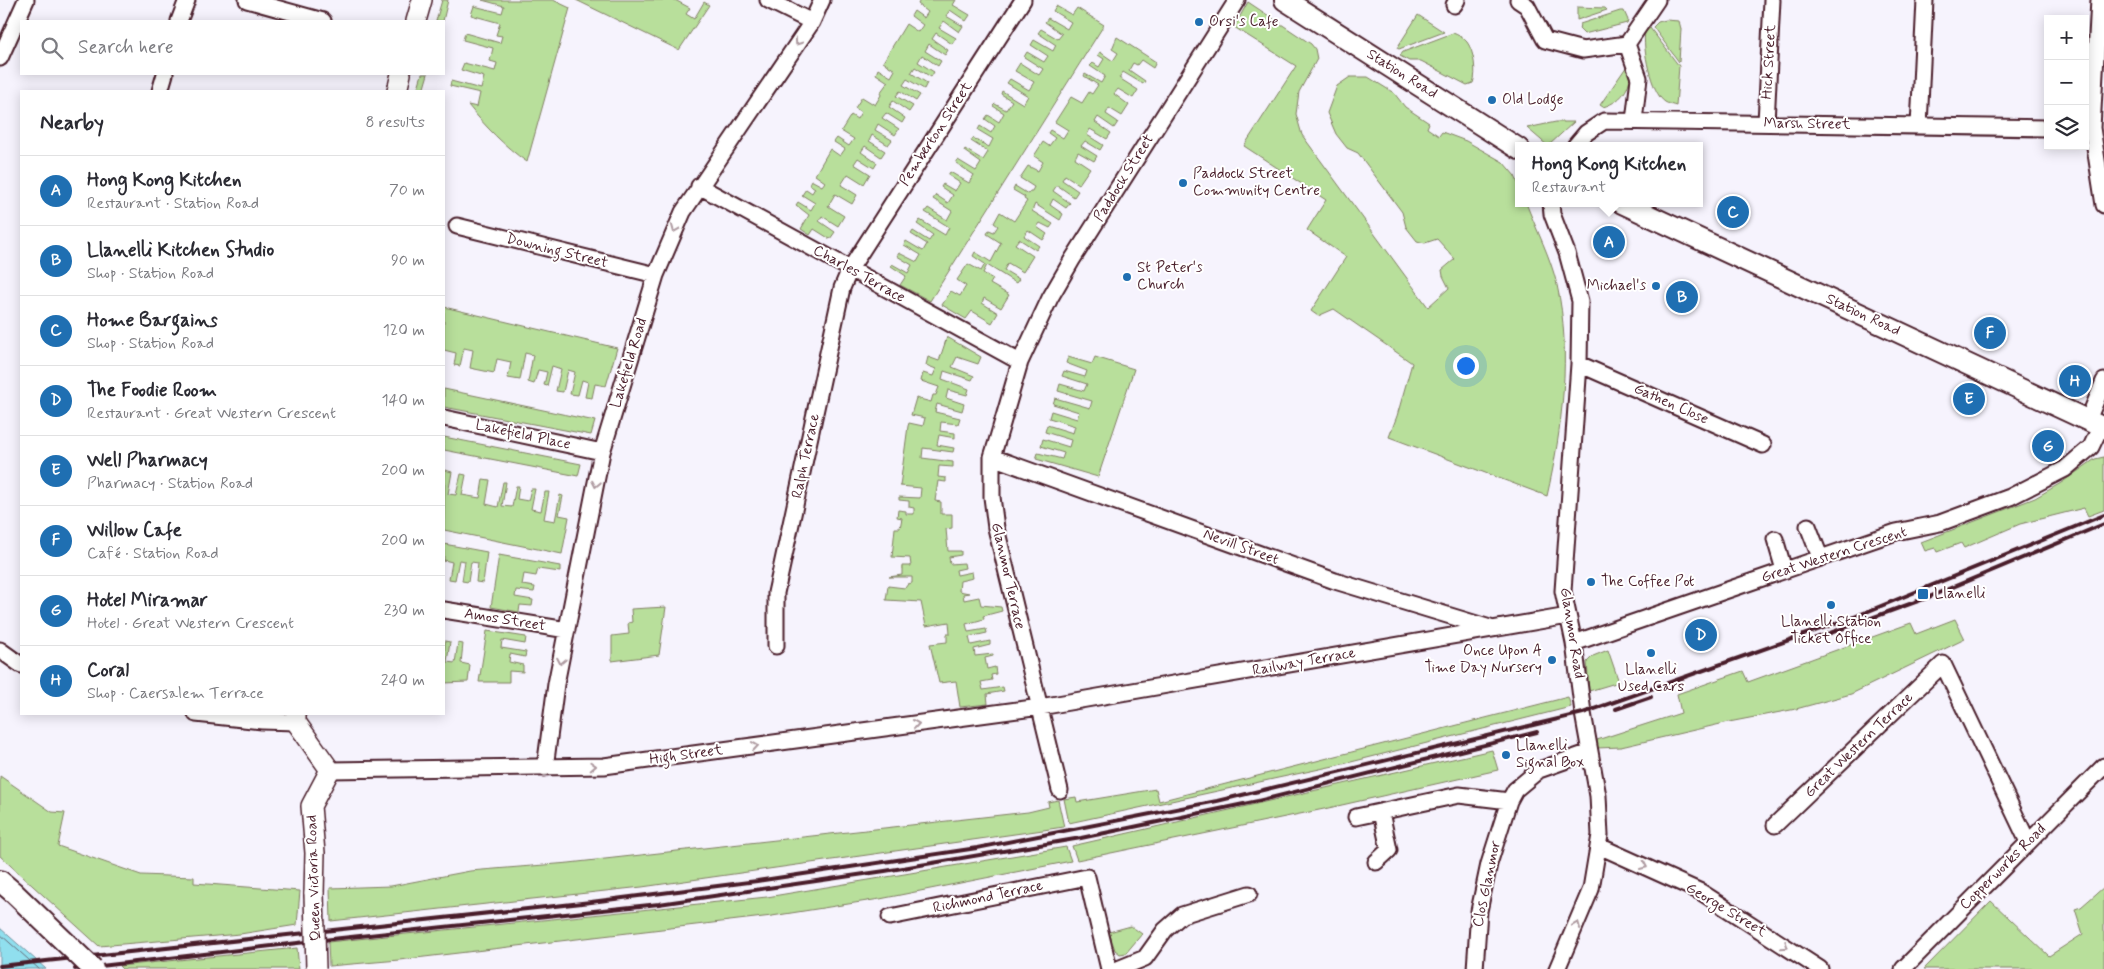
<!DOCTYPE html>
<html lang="en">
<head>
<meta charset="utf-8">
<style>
	body { margin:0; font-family:Mynerve,sans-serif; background:#f7f7f7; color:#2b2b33 }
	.controls { position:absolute; right:15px; top:15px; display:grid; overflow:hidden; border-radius:0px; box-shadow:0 2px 12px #0003 }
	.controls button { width:45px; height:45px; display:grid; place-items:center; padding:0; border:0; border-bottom:1px solid #e1e1e2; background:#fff; color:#2b2b33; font:25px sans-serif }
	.you { position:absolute; left:1465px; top:365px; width:18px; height:18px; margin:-12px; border:4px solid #fff; border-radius:50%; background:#1a73e8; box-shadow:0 0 0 8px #1a73e833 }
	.badge { display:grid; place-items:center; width:32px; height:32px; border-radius:50%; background:#1f6fb2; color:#fff; font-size:16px; font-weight:700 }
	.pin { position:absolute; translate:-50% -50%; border:2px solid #fff; box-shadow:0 1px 5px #0006 }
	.popup { position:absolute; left:1515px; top:142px; width:188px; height:65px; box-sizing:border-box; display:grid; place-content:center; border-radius:0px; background:#fff; filter:drop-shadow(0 1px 4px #0005); font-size:16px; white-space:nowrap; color:#7c7c81 }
	.popup b { font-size:19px; color:#2b2b33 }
	.popup::after { content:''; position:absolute; left:50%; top:100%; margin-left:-10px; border:10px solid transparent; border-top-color:#fff }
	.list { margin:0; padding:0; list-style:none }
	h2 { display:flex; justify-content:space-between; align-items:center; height:65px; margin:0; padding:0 20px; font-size:21px }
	h2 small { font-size:16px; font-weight:400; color:#7c7c81 }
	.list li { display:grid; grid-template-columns:32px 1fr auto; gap:15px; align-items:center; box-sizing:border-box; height:70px; padding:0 20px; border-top:1px solid #e1e1e2 }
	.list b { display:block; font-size:19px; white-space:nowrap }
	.list p { margin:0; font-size:16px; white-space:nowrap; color:#7c7c81 }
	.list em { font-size:16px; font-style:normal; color:#7c7c81 }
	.icon { flex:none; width:28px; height:28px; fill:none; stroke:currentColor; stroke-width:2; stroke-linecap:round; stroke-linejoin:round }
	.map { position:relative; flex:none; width:2104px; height:969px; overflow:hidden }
	.search { position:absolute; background:#fff; box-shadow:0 2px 12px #0003; left:20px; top:20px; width:425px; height:55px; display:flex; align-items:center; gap:12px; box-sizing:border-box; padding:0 18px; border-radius:0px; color:#7c7c81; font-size:19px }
	.panel { position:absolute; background:#fff; box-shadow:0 2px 12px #0003; left:20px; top:90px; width:425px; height:625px; border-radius:0px }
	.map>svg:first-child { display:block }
	.green { fill:#b8df9b; stroke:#817f63 }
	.water { fill:#90dfee; stroke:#7492a0 }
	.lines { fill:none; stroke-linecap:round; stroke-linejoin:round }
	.shore { stroke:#666c79; stroke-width:1 }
	.minor-casing { stroke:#4a1f2b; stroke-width:19 }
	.tertiary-casing { stroke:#4a1f2b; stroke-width:22 }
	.secondary-casing { stroke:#4a1f2b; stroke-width:24 }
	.minor { stroke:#fff; stroke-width:15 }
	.tertiary { stroke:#fff; stroke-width:19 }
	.secondary { stroke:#fff; stroke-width:20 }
	.rail { stroke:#4a1f2b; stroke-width:4 }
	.tertiary-bridge-casing { stroke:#4a1f2b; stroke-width:22; stroke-linecap:butt }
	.secondary-bridge-casing { stroke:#4a1f2b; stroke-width:24; stroke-linecap:butt }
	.tertiary-bridge { stroke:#fff; stroke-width:19 }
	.secondary-bridge { stroke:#fff; stroke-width:20 }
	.oneway { stroke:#ae9aa0 }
	.poi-dot { fill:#1f6fb2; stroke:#fff; stroke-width:2 }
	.labels { text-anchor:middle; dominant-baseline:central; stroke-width:4; stroke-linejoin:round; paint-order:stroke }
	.poi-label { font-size:15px; fill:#4a1f2b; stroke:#fff; text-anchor:start }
	.street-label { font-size:15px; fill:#4a1f2b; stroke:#fff }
</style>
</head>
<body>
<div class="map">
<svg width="2104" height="969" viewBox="0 0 2104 969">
	<rect width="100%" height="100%" fill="#f6f3fd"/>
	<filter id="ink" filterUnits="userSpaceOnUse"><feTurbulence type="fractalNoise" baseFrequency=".02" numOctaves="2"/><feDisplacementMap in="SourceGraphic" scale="10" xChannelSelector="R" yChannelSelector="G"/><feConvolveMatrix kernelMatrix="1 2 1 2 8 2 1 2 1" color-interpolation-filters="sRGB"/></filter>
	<g filter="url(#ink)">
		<path class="green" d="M442 0H448L443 21H436Z
			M482 0H553L570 8 527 162C504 146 485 126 468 105L477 107 480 93 450 86 451 81 481 89 484 77 461 70 464 63 495 71 497 63 490 61 493 48 463 40 465 33 500 43 502 36 496 35 500 23 471 15 474 6 502 13 504 6Z
			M576 0H675L690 8 686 14 694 19 704 2 709 5 679 50Z
			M920 0H956L953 5 970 15 966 21 950 10 946 16 963 26 959 32 944 21 939 28 956 38 952 44 936 33 932 39 948 50 945 55 929 44 925 51 941 61 938 66 922 55 918 62 934 72 931 77 915 67 911 73 927 83 924 89 907 79 903 85 920 95 916 101 900 91 896 96 913 106 909 112 893 101 889 107 905 118 902 123 886 113 882 118 899 129 895 135 878 124 875 130 892 140 888 145 872 135 869 141 885 151 881 157 865 146 861 152 877 163 874 168 858 158 854 164 870 174 864 184 848 174 841 185 857 195 852 204 835 194 828 206 844 216 838 226 822 216 819 221 835 232 830 239 814 229 810 235 801 229 809 215 796 205 798 202 811 210 815 203 802 195 806 189 812 193 815 188 809 184 811 180 822 186 825 182 815 175 830 149 840 156 845 149 834 142 837 138 849 146 854 139 841 131 851 115 857 119 861 112 855 108 862 97 875 105 881 95 880 93 888 82 876 74 878 69 891 77 895 70 883 62 906 24 918 32 923 25 911 16 914 11 924 18 928 12 918 4Z
			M1248 2 1311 44 1315 49 1317 59 1299 92 1296 114 1302 135 1428 307 1449 288 1443 276 1442 270 1455 259 1437 239 1425 243 1417 241 1406 227 1402 212 1358 153 1347 148 1336 134 1327 113 1337 86 1350 77H1368L1394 93 1405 107 1429 123 1427 128 1439 136 1442 132 1466 141 1503 162 1515 176 1519 185V203H1526C1536 229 1551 258 1557 285 1572 351 1562 431 1547 496L1389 437 1397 416 1412 363 1334 309 1318 316 1311 311 1346 257 1307 230 1326 200 1244 146 1296 66 1234 27Z
			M1056 6 1072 15 1077 8 1104 25 930 301 900 285 906 276 891 266 892 264 908 273 912 265 897 256 899 253 917 262 921 255 904 245 906 241 923 251 927 244 911 234 913 231 929 241 933 235 917 224 920 220 945 235 949 227 925 212 928 208 947 220 952 211 933 199 936 195 948 203 953 195 941 187 943 184 955 191 960 183 948 175 950 172 969 183 974 175 956 163 958 160 976 171 981 163 964 151 965 149 983 160 988 152 971 141 973 138 989 147 993 139 978 130 980 126 991 133 995 126 985 119 988 115 999 122 1004 113 993 106 995 104 1006 110 1012 101 1001 94 1002 91 1023 104 1028 96 1007 83 1010 79 1029 90 1034 82 1015 71 1020 63 1039 75 1043 69 1024 57 1027 52 1044 62 1048 56 1031 45 1034 40 1053 51 1056 45 1038 33 1041 29 1058 39 1062 34 1045 22 1048 18 1067 29 1071 22 1053 11Z
			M1577 7 1605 8 1607 10 1577 20Z
			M1620 11H1624L1628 20 1627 23 1584 34 1579 29 1580 24Z
			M1418 15 1444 32 1399 49 1397 48Z
			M1666 20 1679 21 1681 29 1679 62 1653 27 1658 22Z
			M1650 28 1679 66 1676 106C1673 105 1668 104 1665 102 1651 93 1642 47 1645 32Z
			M1453 33C1458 35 1464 38 1467 42 1474 51 1477 73 1473 83L1467 85 1421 61H1409L1400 56 1403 52Z
			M1117 37 1156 62 1153 68 1141 60 1137 65 1133 63 1129 70 1145 81 1143 84 1123 72 1119 78 1138 90 1133 98 1118 89 1114 94 1129 105 1122 116 1109 108 1106 114 1118 122 1114 128 1098 117 1095 122 1111 133 1107 139 1090 129 1087 135 1103 145 1100 150 1085 141 1081 146 1097 156 1094 161 1078 152 1075 158 1090 168 1079 184 1065 175 1062 180 1078 191 1074 197 1057 185 1053 191 1070 203 1066 208 1053 199 1050 205 1063 214 1060 220 1035 204 1032 211 1053 224 1050 228 1040 223 1037 227 1047 234 1043 240 1028 230 1024 236 1039 246 1036 250 1019 239 1015 244 1033 256 1023 272 1008 263 1004 270 1019 279 1016 283 987 265 983 273 993 279 990 284 1009 295 1001 308 984 298 982 303 998 313 992 323 972 311 966 319 942 305 951 291 960 296 966 286 957 280 968 264 981 271 985 264 973 256 975 252 991 262 1001 243 987 234 989 230 994 232 998 226 994 223 1000 212 1014 221 1027 201 1024 199 1025 197 1013 190 1015 186 1028 194 1030 191H1032L1034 187 1020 178 1028 166 1038 171 1043 162 1034 156 1043 142 1049 146 1055 138 1048 133 1050 130 1063 138 1068 130 1055 122 1071 97 1082 103 1089 92 1092 94 1098 85 1084 76 1085 74 1101 83 1105 76 1090 66 1093 63 1099 67 1104 59 1098 55 1100 52 1113 61 1118 53 1112 49Z
			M1629 63C1634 83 1624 101 1603 107L1600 105Z
			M422 74H428L423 91H417Z
			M1556 122H1574L1548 146 1527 128Z
			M444 307 617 348 606 386 595 384 592 398 585 397 588 382 582 380 578 395 570 394 575 372 568 370 563 392 556 391 561 369 552 366 547 386 544 385 547 372 538 370 534 384 528 382 533 355 525 353 520 380 508 378 511 362 497 359 494 373 470 368 473 350 464 348 460 366 454 365 456 353 444 350Z
			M947 337 981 357 978 364 957 357 952 367 974 376 972 380 944 371 942 379 969 389 967 395 948 390 946 398 964 404 962 411 937 404 935 412 960 418 958 424 941 422 940 431 955 433V438L939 435 937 445 954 448 953 452 923 448 922 458 953 462V467L939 466 938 477 946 478V482L938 481 935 501 941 502V514H952V528L946 529 948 551H961V555L949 557 950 564 964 563 965 568 956 570 957 575 972 572 973 578 960 581 959 591 969 593 963 594 964 600 979 597 981 605 1001 607 1002 611 983 616 984 619 966 624 968 632 986 629 987 633 969 637 971 645 990 641V645L974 649 975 656 993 654V656L985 658 987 669 995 667 996 674 991 675 992 680 981 682 983 690 1003 687 1004 691 987 694 988 704 960 707 956 681 939 683 930 644 947 642V634H950L949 622 926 626 921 602 886 600 888 586 905 588 908 584 912 583V577H889L902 575V566H911L910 558 892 557 895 528H900L902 518 897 517 898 510 906 511V514H914V508L909 507V501L899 500V497L920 498 921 488 900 486 908 426 909 423 923 426 925 418 911 415 916 398 931 402 933 395H936L939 387 921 381 923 373 933 376 936 369 926 365 928 357 939 361Z
			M1068 357 1092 364 1095 357 1134 369 1098 477 1036 459 1038 453 1062 459 1064 453 1041 446 1043 439 1069 447 1071 440 1045 432 1047 425 1073 433 1075 426 1049 418 1051 411 1077 419 1079 412 1053 404 1055 398 1090 408 1092 401 1058 391 1060 384 1084 391 1087 384 1062 376 1064 371 1085 377 1087 371 1066 363Z
			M444 389 595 421 591 435 444 407Z
			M444 437 581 464 578 476 444 450Z
			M2104 457V510L2088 516 2084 508 2020 524 1964 548 1961 543 1937 552 1935 548 1925 551 1921 542 2035 498 2061 483 2095 459Z
			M445 470 452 472 448 494 456 495 461 474 466 475 462 495 480 498 483 479 490 480 486 504 498 507 503 482H506L502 506 512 507 516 486H519L517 499 528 501 531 489H535L531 509 541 511 545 492H549L544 519 555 521 560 495 563 496 559 515 569 517 562 554 444 530Z
			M444 544 487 552 483 583 476 582 478 563 471 562 468 582 462 581 465 561 459 560 455 580 449 579 452 562 444 560V562Z
			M499 555 560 566V572L538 569 536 576 524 574 522 585 535 587 534 592 516 590 515 597 533 600 532 606 520 605 519 612 491 607Z
			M666 607 659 655 612 661V636L629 634 628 623 632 622 631 609Z
			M1955 619 1965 639 1851 694 1796 709 1729 722 1621 747 1597 748V740L1681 713 1677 694 1743 671 1748 682 1911 623 1916 634Z
			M487 631 526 637 525 644 502 640 501 648 526 652 525 657 510 654 509 662 523 665V672L509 671V682H479Z
			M445 641 450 642 447 662 455 663 458 643 463 644 461 663 470 665 468 682 444 683Z
			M1608 650 1619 682 1589 691 1587 662 1593 656Z
			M1568 697 1571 707 1343 764 1069 823 1064 799 1076 797 1077 802 1156 789 1159 801Z
			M1492 750 1498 770 1324 809 1077 860 1072 846Z
			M0 776 52 812 65 813 58 846 141 875 194 877V883L300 891 297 925 240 934 99 946 0 856Z
			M1058 800 1064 827 642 887 331 921 330 888 391 886 470 871 569 863 1028 812 1049 807 1048 802Z
			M1066 847 1071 861 880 899 772 916 399 960 329 966 328 942 767 897Z
			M2104 887V969H1924L1991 901 2049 956 2083 934 2075 909 2081 907Z
			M1131 926 1142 934 1126 953 1120 954 1115 950 1109 932Z
			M297 948 299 969H122L119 966Z"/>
		<path class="water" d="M0 928 46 969H0Z"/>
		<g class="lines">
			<path class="shore" d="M0 934 39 969"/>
			<g class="minor-casing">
				<path id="minor" d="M247 0 323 21
					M768 0 812 22
					M1518 0 1527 6 1545 40 1583 50 1627 44 1657 0
					M2099 0 2092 128 2104 205
					M1454 5 1457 0
					M179 21 187 0
					M1627 44 1639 78 1634 121
					M0 58 26 0
					M160 91 165 74
					M1766 123 1772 0
					M1919 126 1925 0
					M1575 146 1586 133 1604 121 2048 128
					M699 186 1020 362
					M1551 203 1552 214 1567 253 1580 301 1579 364 1563 591 1574 643 1583 713 1598 796 1600 835 1591 889 1557 969
					M457 226 656 275
					M1579 364 1763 445
					M444 418 602 452
					M2088 420 2104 381
					M992 457 1335 581 1490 628
					M1808 526 1820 557
					M1775 539 1784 570
					M444 610 567 630
					M1574 643 1896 532 1940 523 2010 497 2065 469 2091 447 2101 426
					M776 646V593L842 288 850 269 1023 0
					M0 650 21 665
					M196 714 262 721 296 722
					M545 768 556 684 602 452 656 275 683 212 812 22 822 0
					M330 770 604 766 1040 707 1568 616
					M1060 790 996 528 992 497V457L997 441 1020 362 1050 298 1072 260 1237 0
					M1356 817 1459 795 1509 801
					M1775 825 1943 664 2028 842
					M1599 846 1701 892 1820 969
					M1376 862 1389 850 1381 812
					M890 917 1087 877 1109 969
					M1118 969 1145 958 1165 930 1182 915 1249 894
					M1475 969 1479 911 1489 864 1509 801 1515 790 1539 770 1590 752
					M1903 969 2104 766"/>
			</g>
			<g class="tertiary-casing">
				<path id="tertiary" d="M416 21 422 0
					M397 91 401 74
					M296 714V722L330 770 311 806 315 853 314 894"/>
			</g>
			<g class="secondary-casing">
				<path id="secondary" d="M1285 0 1519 149
					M1622 203 2104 428
					M0 881 13 892"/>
			</g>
			<use href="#minor" class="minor"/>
			<use href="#tertiary" class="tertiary"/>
			<use href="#secondary" class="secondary"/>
			<path class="rail" d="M1811 640 1929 597 2104 524
				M1616 709 1651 697
				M0 966 591 902 757 881 977 848 1217 801 1583 713 1854 617 2104 515
				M75 969 332 939 659 904 885 871 1081 838 1258 801 1537 732"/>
			<g class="tertiary-bridge-casing">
				<path id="tertiary-bridge" d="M314 894 316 969"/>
			</g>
			<g class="secondary-bridge-casing">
				<path id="secondary-bridge" d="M13 892 93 969"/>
			</g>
			<use href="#tertiary-bridge" class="tertiary-bridge"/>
			<use href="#secondary-bridge" class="secondary-bridge"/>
		</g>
		<defs><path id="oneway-chevron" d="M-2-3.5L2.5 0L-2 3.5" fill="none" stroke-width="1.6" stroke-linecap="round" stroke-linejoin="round" transform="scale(1.25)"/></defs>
		<g class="oneway">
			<use href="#oneway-chevron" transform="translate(798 42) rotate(125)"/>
			<use href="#oneway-chevron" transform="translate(675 229) rotate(112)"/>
			<use href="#oneway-chevron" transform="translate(596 484) rotate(101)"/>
			<use href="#oneway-chevron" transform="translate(561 661) rotate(101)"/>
			<use href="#oneway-chevron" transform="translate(916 724) rotate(-8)"/>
			<use href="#oneway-chevron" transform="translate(755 746) rotate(-8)"/>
			<use href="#oneway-chevron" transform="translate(593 766) rotate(-2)"/>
			<use href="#oneway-chevron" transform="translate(1644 866) rotate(24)"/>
			<use href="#oneway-chevron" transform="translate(1577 925) rotate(-68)"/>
			<use href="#oneway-chevron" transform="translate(1785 946) rotate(33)"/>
		</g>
	</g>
	<g class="poi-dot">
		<circle cx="1199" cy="22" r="5"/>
		<circle cx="1492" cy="100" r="5"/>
		<circle cx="1183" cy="183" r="5"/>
		<circle cx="1127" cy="277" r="5"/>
		<circle cx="1656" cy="286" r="5"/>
		<circle cx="1591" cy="582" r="5"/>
		<rect x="1917" y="588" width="12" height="12" rx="2.5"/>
		<circle cx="1831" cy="605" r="5"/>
		<circle cx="1651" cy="653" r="5"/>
		<circle cx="1552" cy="660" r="5"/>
		<circle cx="1506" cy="755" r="5"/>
	</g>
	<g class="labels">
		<g class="poi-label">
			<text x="1209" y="22">Orsi's Cafe</text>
			<text x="1502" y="100">Old Lodge</text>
			<text x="1193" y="174">Paddock Street<tspan x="1193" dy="17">Community Centre</tspan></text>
			<text x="1137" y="268">St Peter's<tspan x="1137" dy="17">Church</tspan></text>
			<text x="1646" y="286" text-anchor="end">Michael's</text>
			<text x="1601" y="582">The Coffee Pot</text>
			<text x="1934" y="594">Llanelli</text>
			<text x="1831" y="622" text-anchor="middle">Llanelli Station<tspan x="1831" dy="17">Ticket Office</tspan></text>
			<text x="1542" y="651" text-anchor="end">Once Upon A<tspan x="1542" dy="17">Time Day Nursery</tspan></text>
			<text x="1651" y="670" text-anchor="middle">Llanelli<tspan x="1651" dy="17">Used Cars</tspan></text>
			<text x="1516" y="746">Llanelli<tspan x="1516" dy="17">Signal Box</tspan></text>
		</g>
		<g class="street-label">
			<text transform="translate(1769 62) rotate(-87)">Hick Street</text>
			<text transform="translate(1402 74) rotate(32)">Station Road</text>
			<text transform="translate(1807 124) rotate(1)">Marsh Street</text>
			<text transform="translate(936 134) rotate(-57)">Pemberton Street</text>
			<text transform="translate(1124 178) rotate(-58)">Paddock Street</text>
			<text transform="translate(557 251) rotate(14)">Downing Street</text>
			<text transform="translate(859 274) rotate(29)">Charles Terrace</text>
			<text transform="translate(1863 315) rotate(25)">Station Road</text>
			<text transform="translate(629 363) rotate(-73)">Lakefield Road</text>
			<text transform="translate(1671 404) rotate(24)">Gathen Close</text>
			<text transform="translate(523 435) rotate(12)">Lakefield Place</text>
			<text transform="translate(806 456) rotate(-78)">Ralph Terrace</text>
			<text transform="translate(1241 547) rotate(20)">Nevill Street</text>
			<text transform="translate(1834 555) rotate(-18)">Great Western Crescent</text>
			<text transform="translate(1008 576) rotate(77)">Glanmor Terrace</text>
			<text transform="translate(505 620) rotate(9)">Amos Street</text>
			<text transform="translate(1572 633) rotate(81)">Glanmor Road</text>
			<text transform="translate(1304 662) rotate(-10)">Railway Terrace</text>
			<text transform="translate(1859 745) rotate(-44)">Great Western Terrace</text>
			<text transform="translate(686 755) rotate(-8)">High Street</text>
			<text transform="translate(2003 867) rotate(-45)">Copperworks Road</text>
			<text transform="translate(314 878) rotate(-92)">Queen Victoria Road</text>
			<text transform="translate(1487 884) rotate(-78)">Clos Glanmor</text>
			<text transform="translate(988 897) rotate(-12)">Richmond Terrace</text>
			<text transform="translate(1726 910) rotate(31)">George Street</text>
		</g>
	</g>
</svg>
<div class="controls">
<button>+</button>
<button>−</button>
<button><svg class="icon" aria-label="layers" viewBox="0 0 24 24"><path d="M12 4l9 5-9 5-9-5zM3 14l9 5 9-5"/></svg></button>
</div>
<div class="you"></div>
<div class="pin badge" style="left:1609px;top:242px">A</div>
<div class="popup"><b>Hong Kong Kitchen</b>Restaurant</div>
<div class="pin badge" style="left:1682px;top:297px">B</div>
<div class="pin badge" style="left:1733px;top:212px">C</div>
<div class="pin badge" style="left:1701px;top:635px">D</div>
<div class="pin badge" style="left:1969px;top:399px">E</div>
<div class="pin badge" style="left:1990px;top:333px">F</div>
<div class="pin badge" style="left:2048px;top:446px">G</div>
<div class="pin badge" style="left:2075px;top:381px">H</div>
<div class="search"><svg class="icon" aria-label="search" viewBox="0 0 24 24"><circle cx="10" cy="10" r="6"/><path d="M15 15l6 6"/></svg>Search here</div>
<section class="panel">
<h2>Nearby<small>8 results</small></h2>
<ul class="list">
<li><span class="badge">A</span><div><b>Hong Kong Kitchen</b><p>Restaurant · Station Road</p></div><em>70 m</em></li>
<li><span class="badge">B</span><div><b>Llanelli Kitchen Studio</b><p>Shop · Station Road</p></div><em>90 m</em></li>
<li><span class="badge">C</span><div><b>Home Bargains</b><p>Shop · Station Road</p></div><em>120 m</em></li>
<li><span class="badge">D</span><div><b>The Foodie Room</b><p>Restaurant · Great Western Crescent</p></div><em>140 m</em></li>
<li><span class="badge">E</span><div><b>Well Pharmacy</b><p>Pharmacy · Station Road</p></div><em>200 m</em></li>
<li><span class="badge">F</span><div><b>Willow Cafe</b><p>Café · Station Road</p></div><em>200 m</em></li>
<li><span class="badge">G</span><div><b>Hotel Miramar</b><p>Hotel · Great Western Crescent</p></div><em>230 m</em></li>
<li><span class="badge">H</span><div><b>Coral</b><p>Shop · Caersalem Terrace</p></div><em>240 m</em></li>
</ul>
</section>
</div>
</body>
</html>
